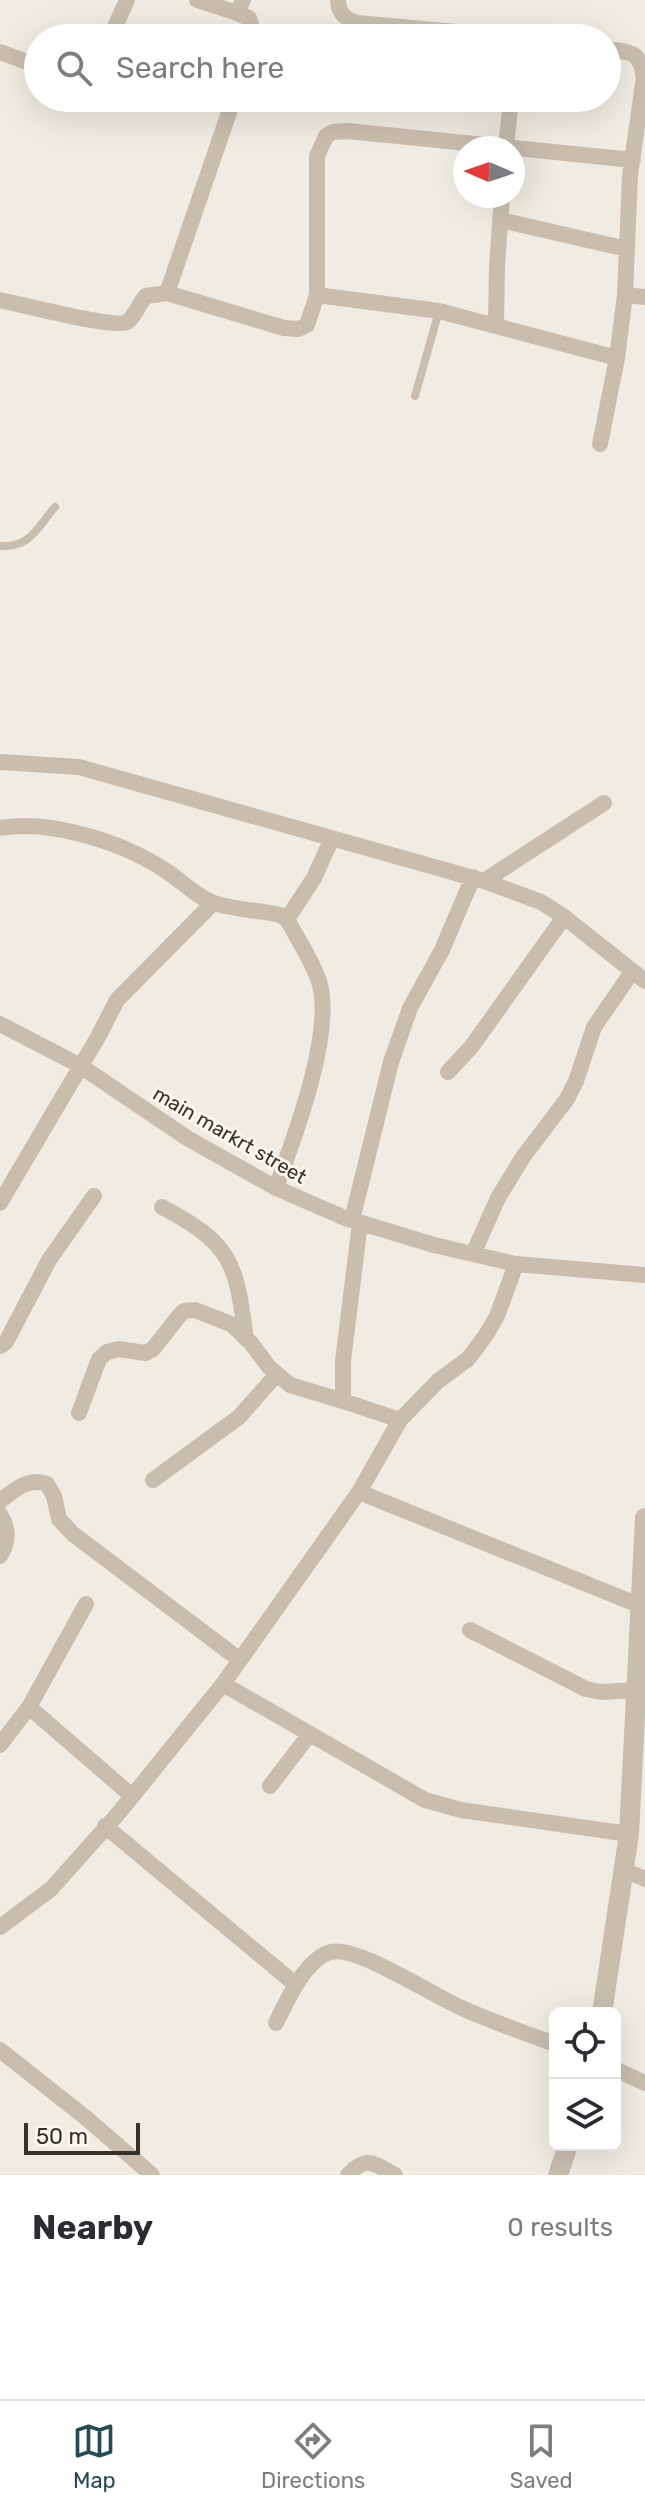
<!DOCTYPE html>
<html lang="en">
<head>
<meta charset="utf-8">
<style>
	body { margin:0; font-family:Rubik,sans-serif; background:#f2f2f3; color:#2b2b33 }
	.controls { position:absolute; right:24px; bottom:24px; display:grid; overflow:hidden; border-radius:12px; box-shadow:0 8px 32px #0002 }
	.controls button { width:72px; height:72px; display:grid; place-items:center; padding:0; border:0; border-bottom:2px solid #e1e1e2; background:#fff; color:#2b2b33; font:40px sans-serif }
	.compass { position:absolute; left:453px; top:136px; width:72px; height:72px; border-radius:50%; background:#fff; box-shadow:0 8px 32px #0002; rotate:272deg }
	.scale { position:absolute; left:24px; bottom:20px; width:116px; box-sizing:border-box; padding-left:8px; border:4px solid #38312b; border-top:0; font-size:22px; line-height:28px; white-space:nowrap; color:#38312b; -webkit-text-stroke:6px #f9f6ed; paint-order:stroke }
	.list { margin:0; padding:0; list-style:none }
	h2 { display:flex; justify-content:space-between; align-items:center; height:104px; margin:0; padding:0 32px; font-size:34px }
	h2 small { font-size:26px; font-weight:400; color:#7c7c81 }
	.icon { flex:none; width:44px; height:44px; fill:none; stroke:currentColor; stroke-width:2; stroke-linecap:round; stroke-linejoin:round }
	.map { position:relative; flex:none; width:645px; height:2175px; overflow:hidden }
	.search { position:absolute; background:#fff; box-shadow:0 8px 32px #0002; left:24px; right:24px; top:24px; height:88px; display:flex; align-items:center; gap:20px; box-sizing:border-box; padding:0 28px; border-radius:44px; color:#7c7c81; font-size:30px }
	.sheet { height:224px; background:#fff }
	nav { display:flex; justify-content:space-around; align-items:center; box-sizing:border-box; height:112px; border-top:2px solid #e1e1e2; background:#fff; font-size:22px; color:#7c7c81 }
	nav a { display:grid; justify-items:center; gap:4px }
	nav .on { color:#244a56 }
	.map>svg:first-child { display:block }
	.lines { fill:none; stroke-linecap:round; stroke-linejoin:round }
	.service { stroke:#c9beae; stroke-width:8 }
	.minor { stroke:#c9beae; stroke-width:16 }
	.tertiary { stroke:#c9beae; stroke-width:20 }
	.labels { text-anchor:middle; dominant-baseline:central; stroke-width:6; stroke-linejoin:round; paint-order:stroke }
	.street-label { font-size:20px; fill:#38312b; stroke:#f9f6ed }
</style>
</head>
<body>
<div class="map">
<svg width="645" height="2175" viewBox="0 0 645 2175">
	<rect width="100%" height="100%" fill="#f1ece1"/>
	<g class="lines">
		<path class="service" d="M415 396 439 311
			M0 546C30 548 37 528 55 507"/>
		<path class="minor" d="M197 0 237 13
			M243 0 237 13 249 18 252 27 251 38
			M338 0C338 13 345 19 357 23L524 38
			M110 38 127 0
			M0 52 38 66
			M234 98 167 293 284 328 298 329 307 325 317 295V156L326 136 333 132 348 131 633 160
			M506 148 511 98
			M500 220 627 249
			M317 295 439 311 617 358
			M625 295 645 297
			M0 300C20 304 114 329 127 322 135 317 139 303 146 296L167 293
			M496 326 497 266 502 196
			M600 444 617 358 625 295 630 175 644 77C639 50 632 53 607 49
			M0 762 79 767 484 881 541 902 563 916 645 981
			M0 828C49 819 122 842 163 869 180 879 196 897 214 903 235 910 259 910 280 915L287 919 314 878 332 838
			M484 881 604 803
			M0 1024 79 1065 187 1138 276 1188 345 1218 434 1245 516 1264 645 1275
			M448 1072 472 1046 564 917
			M276 1188C294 1138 333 1036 320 985 314 963 298 940 287 919
			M0 1203 98 1037 117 1000 213 903
			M162 1207C232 1244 236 1262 246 1339
			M352 1220 391 1062 410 1008 442 950 473 877
			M360 1223 343 1361V1401L400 1420
			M473 1254 498 1198 523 1157 567 1099 576 1081 594 1027 632 972
			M0 1346 6 1342 49 1260 94 1196
			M79 1413 99 1359 107 1352 119 1349 145 1353 153 1349 179 1316 184 1311 195 1310 231 1324 251 1343 269 1367 290 1385 343 1401
			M153 1480 239 1417 277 1374
			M359 1492 641 1606
			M0 1501C15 1490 28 1477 47 1484L54 1496 59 1519 73 1534 240 1660
			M0 1514C9 1529 9 1541 0 1556
			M470 1630 586 1689 601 1692 637 1690
			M223 1684 425 1800 461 1810 629 1834
			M29 1707 132 1796
			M0 1745 29 1707 86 1604
			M270 1786 309 1735
			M105 1826 295 1984
			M624 1870 645 1879
			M0 1927 51 1889 117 1815 223 1684 359 1492 400 1420 438 1381 468 1359 486 1335 497 1316 516 1264
			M276 2023C286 2002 306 1958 331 1952 357 1945 435 1997 464 2009 493 2022 525 2033 555 2044
			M0 2050 85 2117 152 2175
			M615 2069 645 2083
			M348 2175C367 2155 373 2163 395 2175"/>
		<path class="tertiary" d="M602 2013 629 1834 645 1518
			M558 2175 568 2145"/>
	</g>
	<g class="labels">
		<g class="street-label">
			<text transform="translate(230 1135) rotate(30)">main markrt street</text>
		</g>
	</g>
</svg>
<div class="controls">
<button><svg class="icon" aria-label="locate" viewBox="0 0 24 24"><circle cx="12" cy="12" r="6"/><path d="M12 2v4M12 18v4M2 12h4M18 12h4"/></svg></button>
<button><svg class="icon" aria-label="layers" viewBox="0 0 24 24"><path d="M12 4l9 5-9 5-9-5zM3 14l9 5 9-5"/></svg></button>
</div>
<svg class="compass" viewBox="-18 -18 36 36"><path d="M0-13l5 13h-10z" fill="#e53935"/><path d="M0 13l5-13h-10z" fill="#7c7c81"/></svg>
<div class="scale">50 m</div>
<div class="search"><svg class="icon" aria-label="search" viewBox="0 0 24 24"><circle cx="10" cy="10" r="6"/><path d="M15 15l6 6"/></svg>Search here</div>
</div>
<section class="sheet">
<h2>Nearby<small>0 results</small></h2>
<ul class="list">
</ul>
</section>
<nav>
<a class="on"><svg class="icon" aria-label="map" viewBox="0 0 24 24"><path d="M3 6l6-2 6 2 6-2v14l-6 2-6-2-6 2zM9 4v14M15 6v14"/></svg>Map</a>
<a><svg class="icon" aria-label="directions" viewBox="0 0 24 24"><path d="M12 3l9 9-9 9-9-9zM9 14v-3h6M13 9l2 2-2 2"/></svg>Directions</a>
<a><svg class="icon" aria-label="saved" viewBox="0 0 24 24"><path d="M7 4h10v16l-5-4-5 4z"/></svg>Saved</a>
</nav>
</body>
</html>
